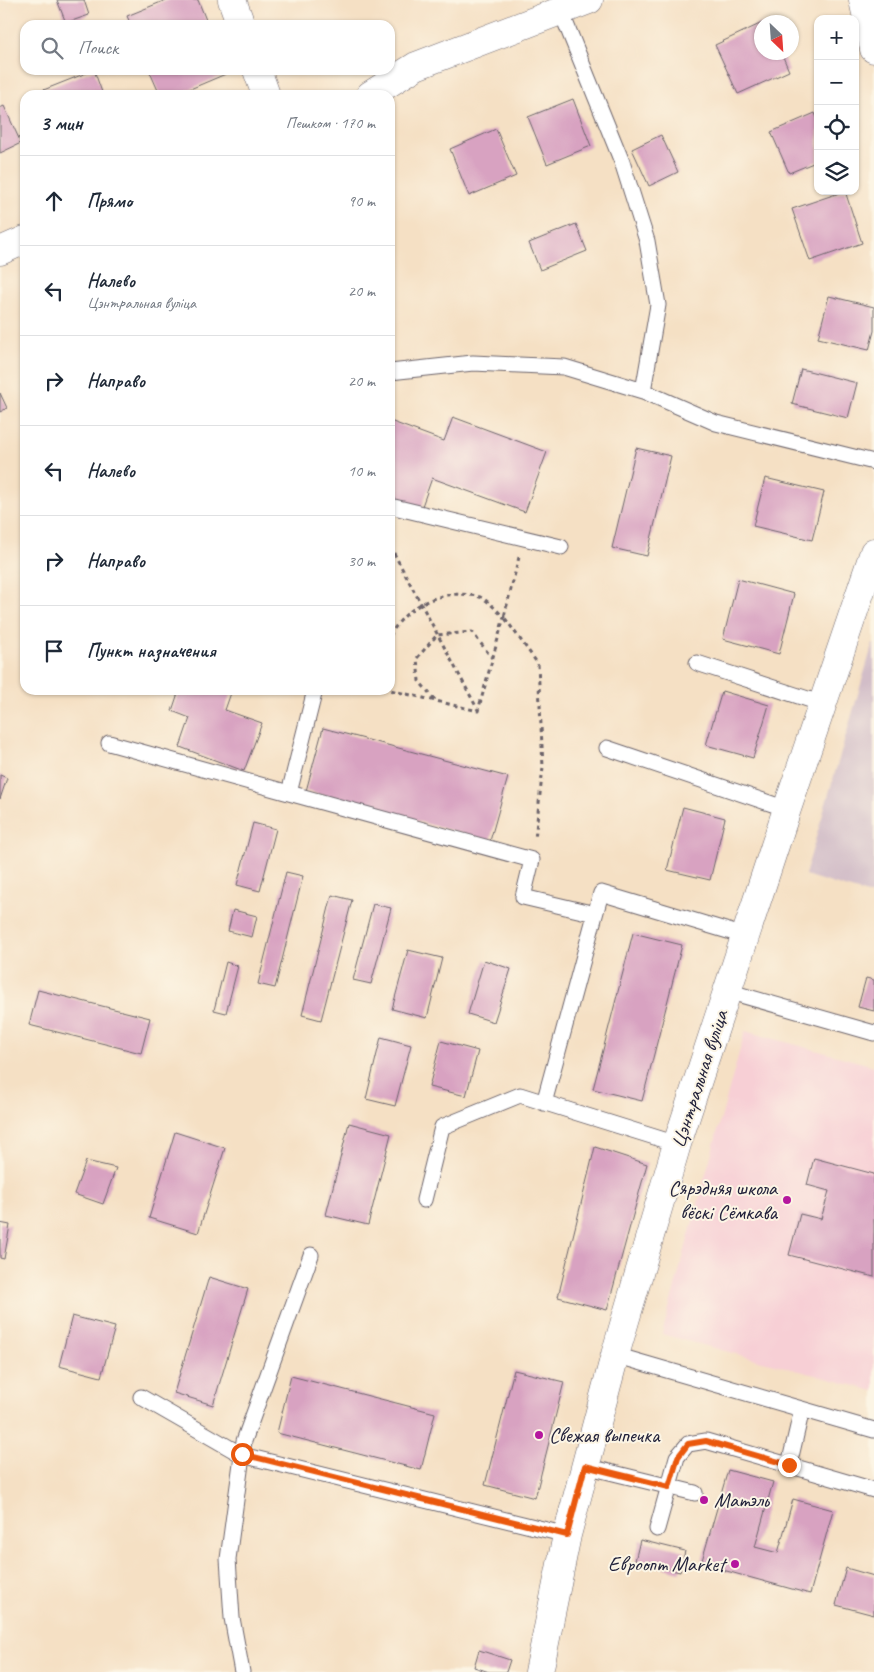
<!DOCTYPE html>
<html lang="ru">
<head>
<meta charset="utf-8">
<style>
	body { margin:0; font-family:Caveat,sans-serif; background:#f2f2f3; color:#1f2937 }
	.controls { position:absolute; right:15px; top:15px; display:grid; overflow:hidden; border-radius:10px; box-shadow:0 1px 4px #0004 }
	.controls button { width:45px; height:45px; display:grid; place-items:center; padding:0; border:0; border-bottom:1px solid #e0e1e3; background:#fff; color:#1f2937; font:25px sans-serif }
	.compass { position:absolute; left:754px; top:15px; width:45px; height:45px; border-radius:50%; background:#fff; box-shadow:0 1px 4px #0004; rotate:155deg }
	.stop { position:absolute; width:15px; height:15px; margin:-11px; border:4px solid #ea580c; border-radius:50%; background:#fff }
	.stop.end { background:#ea580c; border-color:#fff; box-shadow:0 1px 5px #0008 }
	.list { margin:0; padding:0; list-style:none }
	h2 { display:flex; justify-content:space-between; align-items:center; height:65px; margin:0; padding:0 20px; font-size:21px }
	h2 small { font-size:16px; font-weight:400; color:#747a83 }
	.list li { display:grid; grid-template-columns:32px 1fr auto; gap:15px; align-items:center; box-sizing:border-box; height:90px; padding:0 20px; border-top:1px solid #e0e1e3 }
	.list b { display:block; font-size:19px; white-space:nowrap }
	.list p { margin:0; font-size:16px; white-space:nowrap; color:#747a83 }
	.list em { font-size:16px; font-style:normal; color:#747a83 }
	.icon { flex:none; width:28px; height:28px; fill:none; stroke:currentColor; stroke-width:2; stroke-linecap:round; stroke-linejoin:round }
	.map { position:relative; flex:none; width:874px; height:1672px; overflow:hidden }
	.search { position:absolute; background:#fff; box-shadow:0 1px 4px #0004; left:20px; top:20px; width:375px; height:55px; display:flex; align-items:center; gap:12px; box-sizing:border-box; padding:0 18px; border-radius:15px; color:#747a83; font-size:19px }
	.panel { position:absolute; background:#fff; box-shadow:0 1px 4px #0004; left:20px; top:90px; width:375px; height:605px; border-radius:15px }
	.map>svg:first-child { display:block }
	.built { fill:#f7cfd5 }
	.industrial { fill:#d2bdc8 }
	.building { fill:#d8a2c1 }
	.lines { fill:none; stroke-linecap:round; stroke-linejoin:round }
	.service-casing { stroke:#6c646b; stroke-width:17 }
	.minor-casing { stroke:#6c646b; stroke-width:29 }
	.tertiary-casing { stroke:#6c646b; stroke-width:29 }
	.path { stroke:#6c646b; stroke-width:3; stroke-dasharray:4 4; stroke-linecap:butt }
	.service { stroke:#fff; stroke-width:15 }
	.minor { stroke:#fff; stroke-width:28 }
	.tertiary { stroke:#fff; stroke-width:28 }
	.route { stroke:#ea580c; stroke-width:6 }
	.poi-dot { fill:#b5179e; stroke:#fcf5e5; stroke-width:2 }
	.labels { text-anchor:middle; dominant-baseline:central; stroke-width:4; stroke-linejoin:round; paint-order:stroke }
	.street-label { font-size:21px; fill:#22223b; stroke:#fcf5e5 }
	.poi-label { font-size:21px; fill:#22223b; stroke:#fcf5e5; text-anchor:end }
</style>
</head>
<body>
<div class="map">
<svg width="874" height="1672" viewBox="0 0 874 1672">
	<rect width="100%" height="100%" fill="#fcf5e5"/>
	<filter id="ink" filterUnits="userSpaceOnUse"><feTurbulence type="fractalNoise" baseFrequency=".02" numOctaves="2"/><feDisplacementMap in="SourceGraphic" scale="10" xChannelSelector="R" yChannelSelector="G"/><feConvolveMatrix kernelMatrix="1 2 1 2 8 2 1 2 1" color-interpolation-filters="sRGB"/></filter>
	<filter id="wash" filterUnits="userSpaceOnUse"><feTurbulence type="fractalNoise" baseFrequency=".0096" numOctaves="4" result="noise"/><feDisplacementMap in="SourceGraphic" scale="20" xChannelSelector="R" yChannelSelector="G"/><feGaussianBlur stdDeviation="1.12" result="paint"/><feColorMatrix in="noise" values="0 0 0 0 0 0 0 0 0 0 0 0 0 0 0 0 0 1.4 0 .05"/><feComposite in="paint" operator="in"/></filter>
	<g filter="url(#wash)">
		<rect width="100%" height="100%" fill="#f5e0c4"/>
		<path class="built" d="M745 1031 874 1066V1391L662 1334Z"/>
		<path class="industrial" d="M873 643H874V896L805 875Z"/>
		<g id="blocks">
			<path class="building" d="M57 0H84L89 15 66 23Z
				M166 0H198L208 25H131L127 16Z
				M762 23V52H781L789 71 738 94 715 45Z
				M94 70 103 95H43L41 91Z
				M149 70H227L228 73 176 95H160Z
				M573 99 591 146 547 164 528 117Z
				M4 106 21 143 0 153V108Z
				M815 113 818 120V161L789 173 771 132Z
				M496 129 516 176 469 196 450 149Z
				M661 135 678 172 649 186 632 149Z
				M845 191 862 243 810 261 792 209Z
				M576 224 587 251 540 270 529 243Z
				M829 296 874 307V331L869 350 818 338Z
				M801 369 857 383 848 418 792 404Z
				M0 393 7 408 0 412Z
				M453 417 547 452 525 512 432 478 421 509 390 497V421L444 441Z
				M636 448 671 456 647 556 612 548Z
				M765 478 824 492 812 540 753 526Z
				M738 579 794 594 779 654 723 639Z
				M179 690H232L225 710 262 723 244 771 180 747 190 718 172 711Z
				M722 691 769 705 753 758 706 745Z
				M323 728 508 777 490 841 306 791Z
				M0 775 7 778 0 799Z
				M683 807 725 818 710 880 667 870Z
				M253 823 276 829 260 891 237 885Z
				M286 872 303 876 275 988 258 984Z
				M332 895 352 900 321 1020 302 1015Z
				M373 904 391 908 371 984 353 980Z
				M233 910 257 916 252 937 228 931Z
				M633 933 682 945 642 1101 593 1089Z
				M408 950 442 958 427 1018 392 1009Z
				M484 960 511 969 494 1022 468 1014Z
				M226 962 238 966 226 1013 214 1010Z
				M866 978 874 980V1011L858 1007Z
				M38 990 150 1018 141 1053 29 1025Z
				M381 1037 411 1045 395 1106 366 1099Z
				M441 1041 478 1051 466 1096 429 1087Z
				M349 1123 391 1134 368 1225 326 1215Z
				M175 1132 225 1148 198 1233 149 1218Z
				M595 1147 647 1164 607 1310 558 1297Z
				M814 1158 874 1174V1277L789 1255 800 1214 821 1219 829 1191 807 1185Z
				M86 1161 116 1168 103 1204 74 1194Z
				M0 1223 10 1225 4 1259 0 1258Z
				M209 1277 248 1289 213 1405 174 1393Z
				M72 1316 115 1327 101 1377 59 1366Z
				M514 1370 564 1382 535 1498 485 1485Z
				M291 1376 435 1413 421 1470 277 1433Z
				M728 1470 773 1482 755 1547 778 1553 793 1499 833 1510 810 1594 701 1564Z
				M640 1540 685 1551 680 1572 635 1561Z
				M846 1568 874 1576V1615L836 1605Z
				M479 1650 510 1660 506 1672H489L474 1667Z"/>
		</g>
	</g>
	<g filter="url(#ink)">
		<use href="#blocks" fill-opacity="0" stroke="#6c646b" stroke-width="1"/>
		<g class="lines">
			<g class="service-casing">
				<path id="service" d="M560 9 622 162 647 241 658 305 643 391
					M390 372 473 363 564 367 643 391 716 423 874 462
					M390 506 561 547
					M697 663 823 704
					M315 690 289 793 532 860 523 897 595 914
					M109 743 289 793
					M607 748 787 809
					M727 991 874 1033
					M544 1103 601 893 745 936
					M424 1200 442 1127 520 1095 677 1144
					M615 1355 874 1430
					M141 1397 242 1455 567 1535
					M789 1465 802 1409
					M585 1466 695 1493
					M657 1529 677 1457 688 1444 706 1441 874 1490
					M242 1672 232 1618 228 1559 244 1441 311 1255"/>
			</g>
			<g class="minor-casing">
				<path id="minor" d="M232 0 241 25
					M257 70 266 95
					M370 95 416 66 589 0
					M0 251 25 240"/>
			</g>
			<g class="tertiary-casing">
				<path id="tertiary" d="M863 0 874 49
					M539 1672 567 1535 615 1355 677 1144 787 809 874 552"/>
			</g>
			<path class="path" d="M390 546 478 710
				M519 557 504 617 538 664 543 767 535 839
				M390 636C406 604 445 587 480 597 488 600 497 611 504 617L478 711 390 690
				M435 700 419 681 417 658 437 635 472 632 492 658"/>
			<use href="#service" class="service"/>
			<use href="#minor" class="minor"/>
			<use href="#tertiary" class="tertiary"/>
		</g>
	</g>
	<g class="lines" filter="url(#ink)">
		<path class="route" d="M242 1454 567 1535 585 1466 669 1487 678 1457 688 1444 706 1441 789 1465"/>
	</g>
	<g class="poi-dot">
		<circle cx="787" cy="1200" r="5"/>
		<circle cx="539" cy="1435" r="5"/>
		<circle cx="704" cy="1500" r="5"/>
		<circle cx="735" cy="1564" r="5"/>
	</g>
	<g class="labels">
		<g class="street-label">
			<text transform="translate(699 1079) rotate(-72)">Цэнтральная вуліца</text>
		</g>
		<g class="poi-label">
			<text x="777" y="1188">Сярэдняя школа<tspan x="777" dy="24">вёскі Сёмкава</tspan></text>
			<text x="549" y="1435" text-anchor="start">Свежая выпечка</text>
			<text x="714" y="1500" text-anchor="start">Матэль</text>
			<text x="725" y="1564">Евроопт Market</text>
		</g>
	</g>
</svg>
<div class="controls">
<button>+</button>
<button>−</button>
<button><svg class="icon" aria-label="locate" viewBox="0 0 24 24"><circle cx="12" cy="12" r="6"/><path d="M12 2v4M12 18v4M2 12h4M18 12h4"/></svg></button>
<button><svg class="icon" aria-label="layers" viewBox="0 0 24 24"><path d="M12 4l9 5-9 5-9-5zM3 14l9 5 9-5"/></svg></button>
</div>
<svg class="compass" viewBox="-18 -18 36 36"><path d="M0-13l5 13h-10z" fill="#e53935"/><path d="M0 13l5-13h-10z" fill="#747a83"/></svg>
<div class="stop" style="left:242px;top:1454px"></div>
<div class="stop end" style="left:789px;top:1465px"></div>
<div class="search"><svg class="icon" aria-label="search" viewBox="0 0 24 24"><circle cx="10" cy="10" r="6"/><path d="M15 15l6 6"/></svg>Поиск</div>
<section class="panel">
<h2>3 мин<small>Пешком · 170 m</small></h2>
<ul class="list">
<li><svg class="icon" aria-label="ahead" viewBox="0 0 24 24"><path d="M12 20V5M6 11l6-6 6 6"/></svg><div><b>Прямо</b></div><em>90 m</em></li>
<li><svg class="icon" aria-label="left" viewBox="0 0 24 24"><path d="M17 20v-9H6M10 6l-5 5 5 5"/></svg><div><b>Налево</b><p>Цэнтральная вуліца</p></div><em>20 m</em></li>
<li><svg class="icon" aria-label="right" viewBox="0 0 24 24"><path d="M7 20v-9h11M14 6l5 5-5 5"/></svg><div><b>Направо</b></div><em>20 m</em></li>
<li><svg class="icon" aria-label="left" viewBox="0 0 24 24"><path d="M17 20v-9H6M10 6l-5 5 5 5"/></svg><div><b>Налево</b></div><em>10 m</em></li>
<li><svg class="icon" aria-label="right" viewBox="0 0 24 24"><path d="M7 20v-9h11M14 6l5 5-5 5"/></svg><div><b>Направо</b></div><em>30 m</em></li>
<li><svg class="icon" aria-label="arrive" viewBox="0 0 24 24"><path d="M6 21V4h12l-3 4 3 4H6"/></svg><div><b>Пункт назначения</b></div></li>
</ul>
</section>
</div>
</body>
</html>
